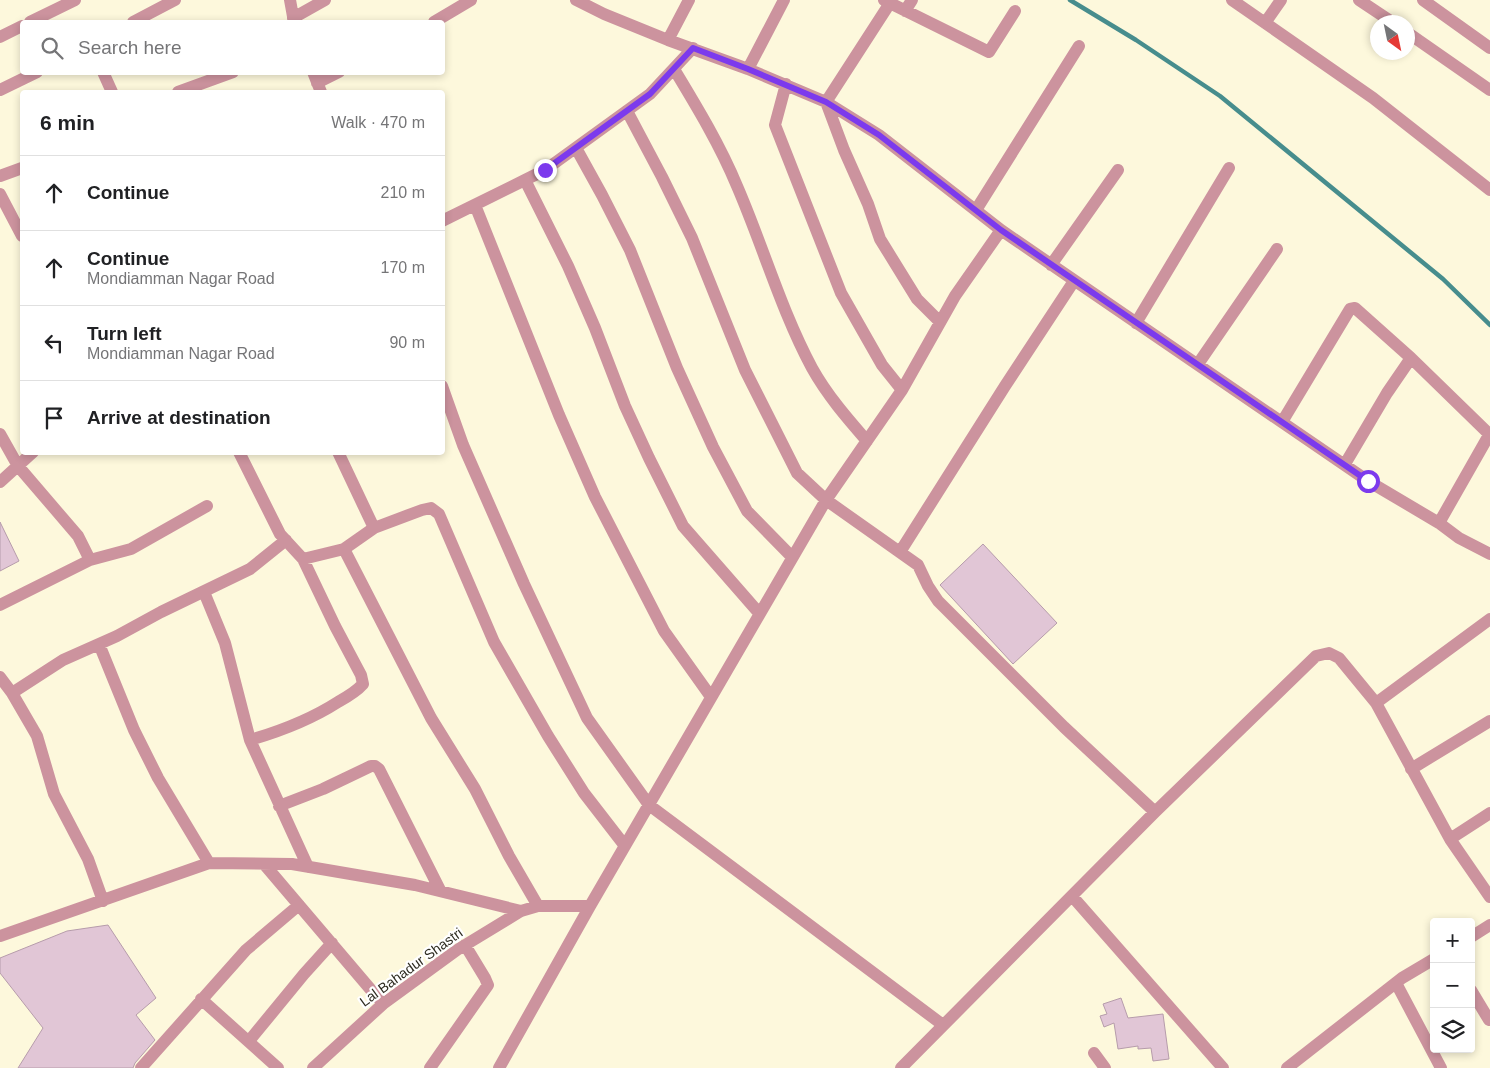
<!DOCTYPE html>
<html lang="en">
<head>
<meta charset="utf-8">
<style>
	body { margin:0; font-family:Arial,sans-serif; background:#f2f2f2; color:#202124 }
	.controls { position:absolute; right:15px; bottom:15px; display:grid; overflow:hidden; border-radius:5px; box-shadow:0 2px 8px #0003 }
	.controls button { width:45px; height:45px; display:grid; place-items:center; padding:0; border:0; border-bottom:1px solid #e0e0e0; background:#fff; color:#202124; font:25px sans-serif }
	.compass { position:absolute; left:1370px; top:15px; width:45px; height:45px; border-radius:50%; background:#fff; box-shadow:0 2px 8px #0003; rotate:147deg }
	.stop { position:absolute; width:15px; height:15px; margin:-11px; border:4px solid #7c3aed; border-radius:50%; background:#fff }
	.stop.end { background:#7c3aed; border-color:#fff; box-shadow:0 1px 5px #0008 }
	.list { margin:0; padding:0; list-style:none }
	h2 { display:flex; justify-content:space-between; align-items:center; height:65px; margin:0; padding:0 20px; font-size:21px }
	h2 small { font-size:16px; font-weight:400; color:#757577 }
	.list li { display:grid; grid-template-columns:32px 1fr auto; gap:15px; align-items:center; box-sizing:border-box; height:75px; padding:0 20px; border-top:1px solid #e0e0e0 }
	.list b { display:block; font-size:19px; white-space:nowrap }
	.list p { margin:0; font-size:16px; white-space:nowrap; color:#757577 }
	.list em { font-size:16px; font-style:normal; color:#757577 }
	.icon { flex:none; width:28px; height:28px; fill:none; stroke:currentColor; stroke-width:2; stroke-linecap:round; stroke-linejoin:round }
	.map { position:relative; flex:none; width:1490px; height:1068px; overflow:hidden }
	.search { position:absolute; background:#fff; box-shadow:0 2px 8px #0003; left:20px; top:20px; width:425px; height:55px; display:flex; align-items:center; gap:12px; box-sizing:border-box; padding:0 18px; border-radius:5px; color:#757577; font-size:19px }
	.panel { position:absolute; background:#fff; box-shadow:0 2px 8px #0003; left:20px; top:90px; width:425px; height:365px; border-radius:5px }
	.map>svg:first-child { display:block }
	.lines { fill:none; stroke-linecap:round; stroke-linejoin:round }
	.stream { stroke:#478d8d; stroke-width:4.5 }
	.building { fill:#e1c6d6; stroke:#b69cab }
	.minor { stroke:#cc939e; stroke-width:12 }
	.route { stroke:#7c3aed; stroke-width:6 }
	.labels { text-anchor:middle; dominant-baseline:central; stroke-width:4.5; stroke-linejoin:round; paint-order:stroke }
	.street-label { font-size:14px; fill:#2e2c21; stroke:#fff }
</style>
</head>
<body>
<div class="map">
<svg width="1490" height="1068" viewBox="0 0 1490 1068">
	<rect width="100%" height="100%" fill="#fdf8dc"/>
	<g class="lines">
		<path class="stream" d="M1070 0 1136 40 1220 96 1443 279 1490 325"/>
	</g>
	<path class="building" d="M0 522 19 561 0 571Z
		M983 544 1057 623 1013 664 940 585Z
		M108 925 156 998 136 1015 155 1040 135 1063 133 1068H18L43 1028 0 973V958L67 931Z
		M1121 998 1128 1018 1163 1014 1169 1059 1153 1061 1151 1048 1138 1049V1046L1118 1049 1114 1023 1104 1027 1100 1016 1107 1014 1103 1004Z"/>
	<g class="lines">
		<path class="minor" d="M290 0 294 22
			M576 0 604 14 668 40 748 69 826 102 879 135 1001 230 1068 276 1368 481 1439 523 1459 538 1490 554
			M884 0 989 52 1015 11
			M1232 0 1373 98 1490 190
			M1359 0 1392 22
			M1423 0 1490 48
			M890 3 826 102 844 150 868 204 880 239 917 299 940 322
			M905 11 912 0
			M293 18 325 0
			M30 22 75 0
			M133 22 175 0
			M434 22 471 0
			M1265 23 1281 0
			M1408 33 1490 90
			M0 37 22 26
			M668 40 689 0
			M674 69C697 107 720 145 737 186 763 246 781 310 812 368 827 395 847 418 867 441
			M748 69 784 0
			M103 72 112 92
			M313 72 321 92
			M317 83 339 72
			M786 84 775 125 841 293 882 365 902 390
			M0 90 37 72
			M178 92 233 72
			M627 111 662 177 692 238 745 370 797 473 826 500 918 565 928 586 938 601 1064 727 1155 812
			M576 148 602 195 630 250 677 368 713 447 747 511 792 557
			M0 176 22 168
			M525 180 568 266 595 328 625 406 649 458 683 526 759 613
			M0 194 22 236
			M475 205 559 415 595 497 664 631 711 697
			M976 210 1079 46
			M442 221 545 170 650 94 693 48
			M1051 265 1118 170
			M1136 323 1229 168
			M1198 364 1277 249
			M442 386 463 445 524 584 587 718 649 805 943 1025
			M1282 422 1350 309 1355 308 1411 358 1490 435
			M0 434 18 466 78 536 90 560
			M239 452 280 534 303 559 344 549 374 528 422 510 431 508 439 514 494 642 548 736 584 793 625 846
			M338 452 374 528
			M1345 464 1387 393 1411 358
			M0 482 33 452
			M1439 523 1489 435
			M344 549 431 718 475 789 509 856 538 906
			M900 552 1005 386 1074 281
			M204 592 225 643 250 740 308 867
			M0 605 90 560 131 549 207 506
			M99 644 134 730 158 778 209 863
			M0 677 12 693 37 736 54 794 88 859 103 901
			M12 693 63 660 117 636 161 612 250 569 286 540
			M1376 703 1490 619
			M250 740C281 731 310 720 338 702 347 697 356 692 363 684L361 675 335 626 303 559
			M1411 769 1490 721
			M279 806 323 789 371 766H375L379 769 440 890
			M1450 839 1490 813
			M264 864 383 1004
			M1072 896 1223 1068
			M0 936 209 863 292 864 415 885 521 911
			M1471 937 1490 925
			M1396 983 1441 1068
			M1471 990 1489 1020 1490 1019
			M201 999 278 1068
			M249 1041 304 974 332 943
			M1094 1053 1105 1068
			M141 1068 246 950 299 905
			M313 1068 383 1004 457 950 521 911 538 906H590
			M430 1068 488 985 485 978 465 945
			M499 1068 590 906 826 500 902 390 955 296 1001 230
			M901 1068 1155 812 1316 656 1329 653 1339 658 1376 703 1450 839 1490 897
			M1287 1068 1402 978 1434 959"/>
	</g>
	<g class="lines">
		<path class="route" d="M545 170 650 94 693 48 748 69 826 102 879 135 1001 230 1368 481"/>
	</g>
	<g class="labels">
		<g class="street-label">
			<text transform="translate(411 967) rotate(-36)">Lal Bahadur Shastri</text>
		</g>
	</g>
</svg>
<div class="controls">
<button>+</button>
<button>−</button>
<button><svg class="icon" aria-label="layers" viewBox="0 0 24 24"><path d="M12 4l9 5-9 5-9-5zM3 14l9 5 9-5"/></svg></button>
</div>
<svg class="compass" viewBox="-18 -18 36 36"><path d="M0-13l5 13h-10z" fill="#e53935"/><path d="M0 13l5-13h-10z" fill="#757577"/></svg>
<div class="stop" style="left:1368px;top:481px"></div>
<div class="stop end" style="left:545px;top:170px"></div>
<div class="search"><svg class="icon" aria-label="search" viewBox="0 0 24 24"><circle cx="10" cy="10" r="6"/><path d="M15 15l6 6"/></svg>Search here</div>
<section class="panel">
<h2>6 min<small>Walk · 470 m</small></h2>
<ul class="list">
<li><svg class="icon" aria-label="ahead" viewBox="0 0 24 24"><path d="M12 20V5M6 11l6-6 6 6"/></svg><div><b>Continue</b></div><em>210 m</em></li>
<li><svg class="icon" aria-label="ahead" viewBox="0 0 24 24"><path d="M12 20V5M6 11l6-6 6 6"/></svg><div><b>Continue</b><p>Mondiamman Nagar Road</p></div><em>170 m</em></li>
<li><svg class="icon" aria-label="left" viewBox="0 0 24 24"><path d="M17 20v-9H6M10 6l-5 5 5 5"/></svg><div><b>Turn left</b><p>Mondiamman Nagar Road</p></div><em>90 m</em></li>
<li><svg class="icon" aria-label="arrive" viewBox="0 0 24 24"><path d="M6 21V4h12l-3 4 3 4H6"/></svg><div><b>Arrive at destination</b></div></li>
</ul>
</section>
</div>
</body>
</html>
